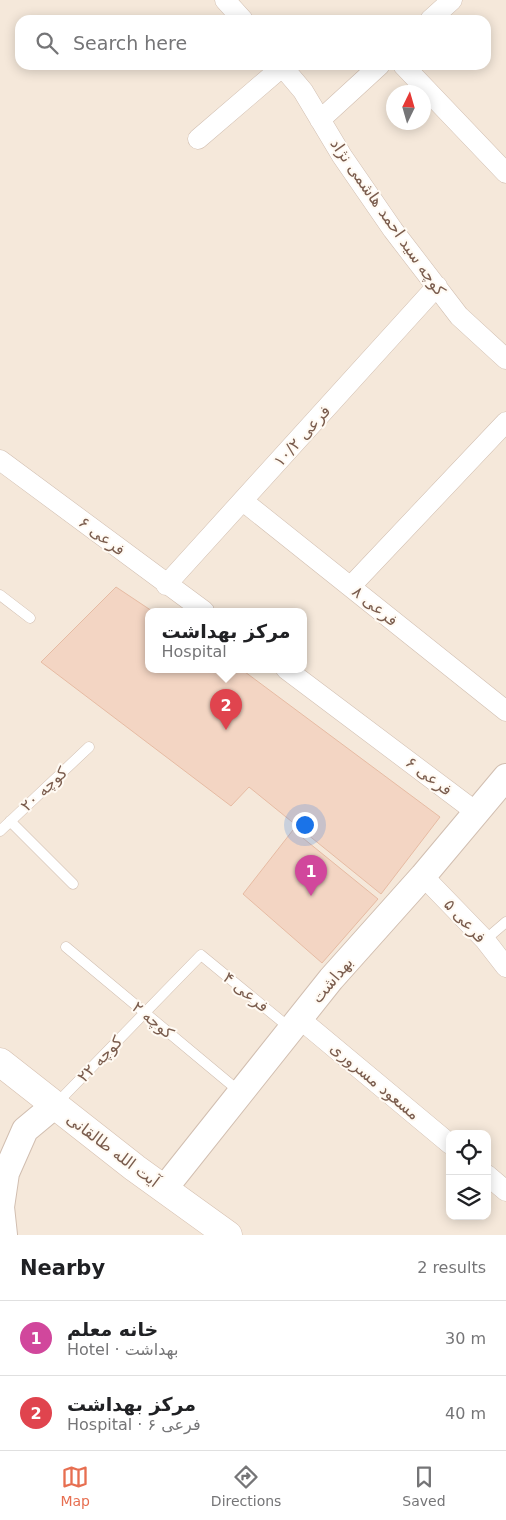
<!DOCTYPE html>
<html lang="en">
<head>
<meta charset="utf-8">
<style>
	body { margin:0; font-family:"DejaVu Sans","Noto Sans Arabic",sans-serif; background:#f2f2f2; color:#202124 }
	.controls { position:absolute; right:15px; bottom:15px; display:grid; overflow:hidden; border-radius:10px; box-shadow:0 2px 12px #0003 }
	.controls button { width:45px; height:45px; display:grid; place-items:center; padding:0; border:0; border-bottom:1px solid #e0e0e0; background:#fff; color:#202124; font:25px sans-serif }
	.compass { position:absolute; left:386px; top:85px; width:45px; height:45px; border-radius:50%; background:#fff; box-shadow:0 2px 12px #0003; rotate:5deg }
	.you { position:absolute; left:304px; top:824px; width:18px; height:18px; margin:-12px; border:4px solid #fff; border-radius:50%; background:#1a73e8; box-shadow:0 0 0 8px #1a73e833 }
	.badge { display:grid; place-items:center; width:32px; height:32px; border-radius:50%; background:#e76f51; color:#fff; font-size:16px; font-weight:700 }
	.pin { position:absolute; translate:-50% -41px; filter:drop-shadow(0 1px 2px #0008) }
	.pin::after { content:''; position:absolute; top:26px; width:18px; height:15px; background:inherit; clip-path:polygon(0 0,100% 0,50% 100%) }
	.popup { position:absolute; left:145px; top:608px; width:162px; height:65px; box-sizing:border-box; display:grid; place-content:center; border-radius:10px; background:#fff; filter:drop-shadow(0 1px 4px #0005); font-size:16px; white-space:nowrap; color:#757577 }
	.popup b { font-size:19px; color:#202124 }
	.popup::after { content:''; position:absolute; left:50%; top:100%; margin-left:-10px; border:10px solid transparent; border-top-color:#fff }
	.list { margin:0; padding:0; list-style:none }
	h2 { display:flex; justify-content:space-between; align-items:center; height:65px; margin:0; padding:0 20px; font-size:21px }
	h2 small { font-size:16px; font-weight:400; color:#757577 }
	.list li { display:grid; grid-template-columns:32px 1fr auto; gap:15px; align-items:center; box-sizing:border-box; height:75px; padding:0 20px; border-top:1px solid #e0e0e0 }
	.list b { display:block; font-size:19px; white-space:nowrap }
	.list p { margin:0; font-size:16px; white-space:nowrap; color:#757577 }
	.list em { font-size:16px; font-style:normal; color:#757577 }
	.icon { flex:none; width:28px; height:28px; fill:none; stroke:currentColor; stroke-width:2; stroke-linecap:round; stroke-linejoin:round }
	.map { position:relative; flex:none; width:506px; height:1235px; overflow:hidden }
	.search { position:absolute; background:#fff; box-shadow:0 2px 12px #0003; left:15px; right:15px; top:15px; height:55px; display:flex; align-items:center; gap:12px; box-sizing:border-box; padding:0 18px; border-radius:15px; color:#757577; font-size:19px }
	.sheet { height:215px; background:#fff }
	nav { display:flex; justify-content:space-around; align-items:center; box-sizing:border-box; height:70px; border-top:1px solid #e0e0e0; background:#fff; font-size:14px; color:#757577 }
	nav a { display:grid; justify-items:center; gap:2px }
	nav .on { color:#e76f51 }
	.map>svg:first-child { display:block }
	.residential { fill:#f5e8da; fill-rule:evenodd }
	.building { fill:#f3d5c3; stroke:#e6bba3 }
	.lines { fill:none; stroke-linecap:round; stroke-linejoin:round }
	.service-casing { stroke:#d1beb0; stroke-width:11 }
	.minor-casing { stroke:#d1beb0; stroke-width:21 }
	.tertiary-casing { stroke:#d1beb0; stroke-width:28 }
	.secondary-casing { stroke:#d6c0b0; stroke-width:29 }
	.service { stroke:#fff; stroke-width:10 }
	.minor { stroke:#fff; stroke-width:20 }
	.tertiary { stroke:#fff; stroke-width:26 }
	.secondary { stroke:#fff; stroke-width:28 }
	.labels { text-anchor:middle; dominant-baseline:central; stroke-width:4; stroke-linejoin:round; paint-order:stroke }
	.street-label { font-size:16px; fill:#7a5c4d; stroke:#fffaf3 }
</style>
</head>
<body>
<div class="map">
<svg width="506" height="1235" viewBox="0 0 506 1235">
	<rect width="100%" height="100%" fill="#fdf6ec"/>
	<path class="residential" d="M0 0H506V1235H0ZM20 20H486V65H20ZM394 92H424V122H394ZM148 611H304V669H148ZM450 1134H487V1216H450Z"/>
	<path class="building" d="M116 587 152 611H148V669H241L440 817 381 894 249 787 231 806 41 662Z
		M293 830 378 899 322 963 243 894Z"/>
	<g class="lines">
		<g class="service-casing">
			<path id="service" d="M0 595 30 618
				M10 821 73 884
				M0 831 89 747
				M485 940 506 922
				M66 947 240 1092
				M55 1105 201 955 291 1029"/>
		</g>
		<g class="minor-casing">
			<path id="minor" d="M225 0 243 20
				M430 20 452 0
				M281 65 303 91 342 156 393 230 459 316 506 359
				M403 65 506 173
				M320 120 380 65
				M198 139 282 67
				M0 460 204 611
				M243 501 506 711
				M166 585 437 286
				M351 586 506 422
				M286 669 476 812
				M423 876 485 940 506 967
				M300 1019 450 1144
				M487 1175 506 1191"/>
		</g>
		<g class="tertiary-casing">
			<path id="tertiary" d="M164 1189 331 979 423 876 506 777
				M4 1235 1 1207 6 1173 25 1130 55 1105"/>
		</g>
		<g class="secondary-casing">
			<path id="secondary" d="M0 1062 135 1168 228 1235"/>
		</g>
		<use href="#service" class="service"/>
		<use href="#minor" class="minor"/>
		<use href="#tertiary" class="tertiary"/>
		<use href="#secondary" class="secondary"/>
	</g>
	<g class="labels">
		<g class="street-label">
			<text transform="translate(388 217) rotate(55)">کوچه سید احمد هاشمی نژاد</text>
			<text transform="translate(302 436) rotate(-48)">فرعی ۱۰/۲</text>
			<text transform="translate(102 536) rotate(37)">فرعی ۶</text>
			<text transform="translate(375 606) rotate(39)">فرعی ۸</text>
			<text transform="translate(429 776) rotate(37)">فرعی ۶</text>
			<text transform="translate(44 789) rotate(-43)">کوچه ۲۰</text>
			<text transform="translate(465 921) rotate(47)">فرعی ۵</text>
			<text transform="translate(332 980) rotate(-50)">بهداشت</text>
			<text transform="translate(246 992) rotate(39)">فرعی ۴</text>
			<text transform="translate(153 1020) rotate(40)">کوچه ۲</text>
			<text transform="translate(100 1059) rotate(-46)">کوچه ۲۲</text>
			<text transform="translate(375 1081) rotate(40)">مسعود مسروری</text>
			<text transform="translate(113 1150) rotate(37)">آیت الله طالقانی</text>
		</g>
	</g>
</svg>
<div class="controls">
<button><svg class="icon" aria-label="locate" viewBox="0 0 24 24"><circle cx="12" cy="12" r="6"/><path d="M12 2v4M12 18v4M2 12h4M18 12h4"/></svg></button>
<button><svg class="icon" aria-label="layers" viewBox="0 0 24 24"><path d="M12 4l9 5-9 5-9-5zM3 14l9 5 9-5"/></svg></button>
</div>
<svg class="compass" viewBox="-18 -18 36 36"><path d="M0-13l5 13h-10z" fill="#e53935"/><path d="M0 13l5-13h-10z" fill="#757577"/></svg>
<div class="you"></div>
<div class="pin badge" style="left:311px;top:896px;background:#d1479c">1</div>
<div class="pin badge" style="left:226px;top:730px;background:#e0444e">2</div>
<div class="popup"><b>مرکز بهداشت</b>Hospital</div>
<div class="search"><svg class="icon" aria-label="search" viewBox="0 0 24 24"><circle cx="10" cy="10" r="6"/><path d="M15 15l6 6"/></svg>Search here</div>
</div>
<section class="sheet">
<h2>Nearby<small>2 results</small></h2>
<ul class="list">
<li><span class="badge" style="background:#d1479c">1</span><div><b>خانه معلم</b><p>Hotel · بهداشت</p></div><em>30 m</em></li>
<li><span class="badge" style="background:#e0444e">2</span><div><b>مرکز بهداشت</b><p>Hospital · فرعی ۶</p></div><em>40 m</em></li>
</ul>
</section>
<nav>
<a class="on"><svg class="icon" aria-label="map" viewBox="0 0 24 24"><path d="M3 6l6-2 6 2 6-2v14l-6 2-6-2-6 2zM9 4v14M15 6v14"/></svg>Map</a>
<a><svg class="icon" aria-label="directions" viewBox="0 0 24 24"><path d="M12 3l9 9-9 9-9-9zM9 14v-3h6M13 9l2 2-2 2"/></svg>Directions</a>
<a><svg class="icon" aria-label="saved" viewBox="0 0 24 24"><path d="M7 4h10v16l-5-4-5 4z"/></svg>Saved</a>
</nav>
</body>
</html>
